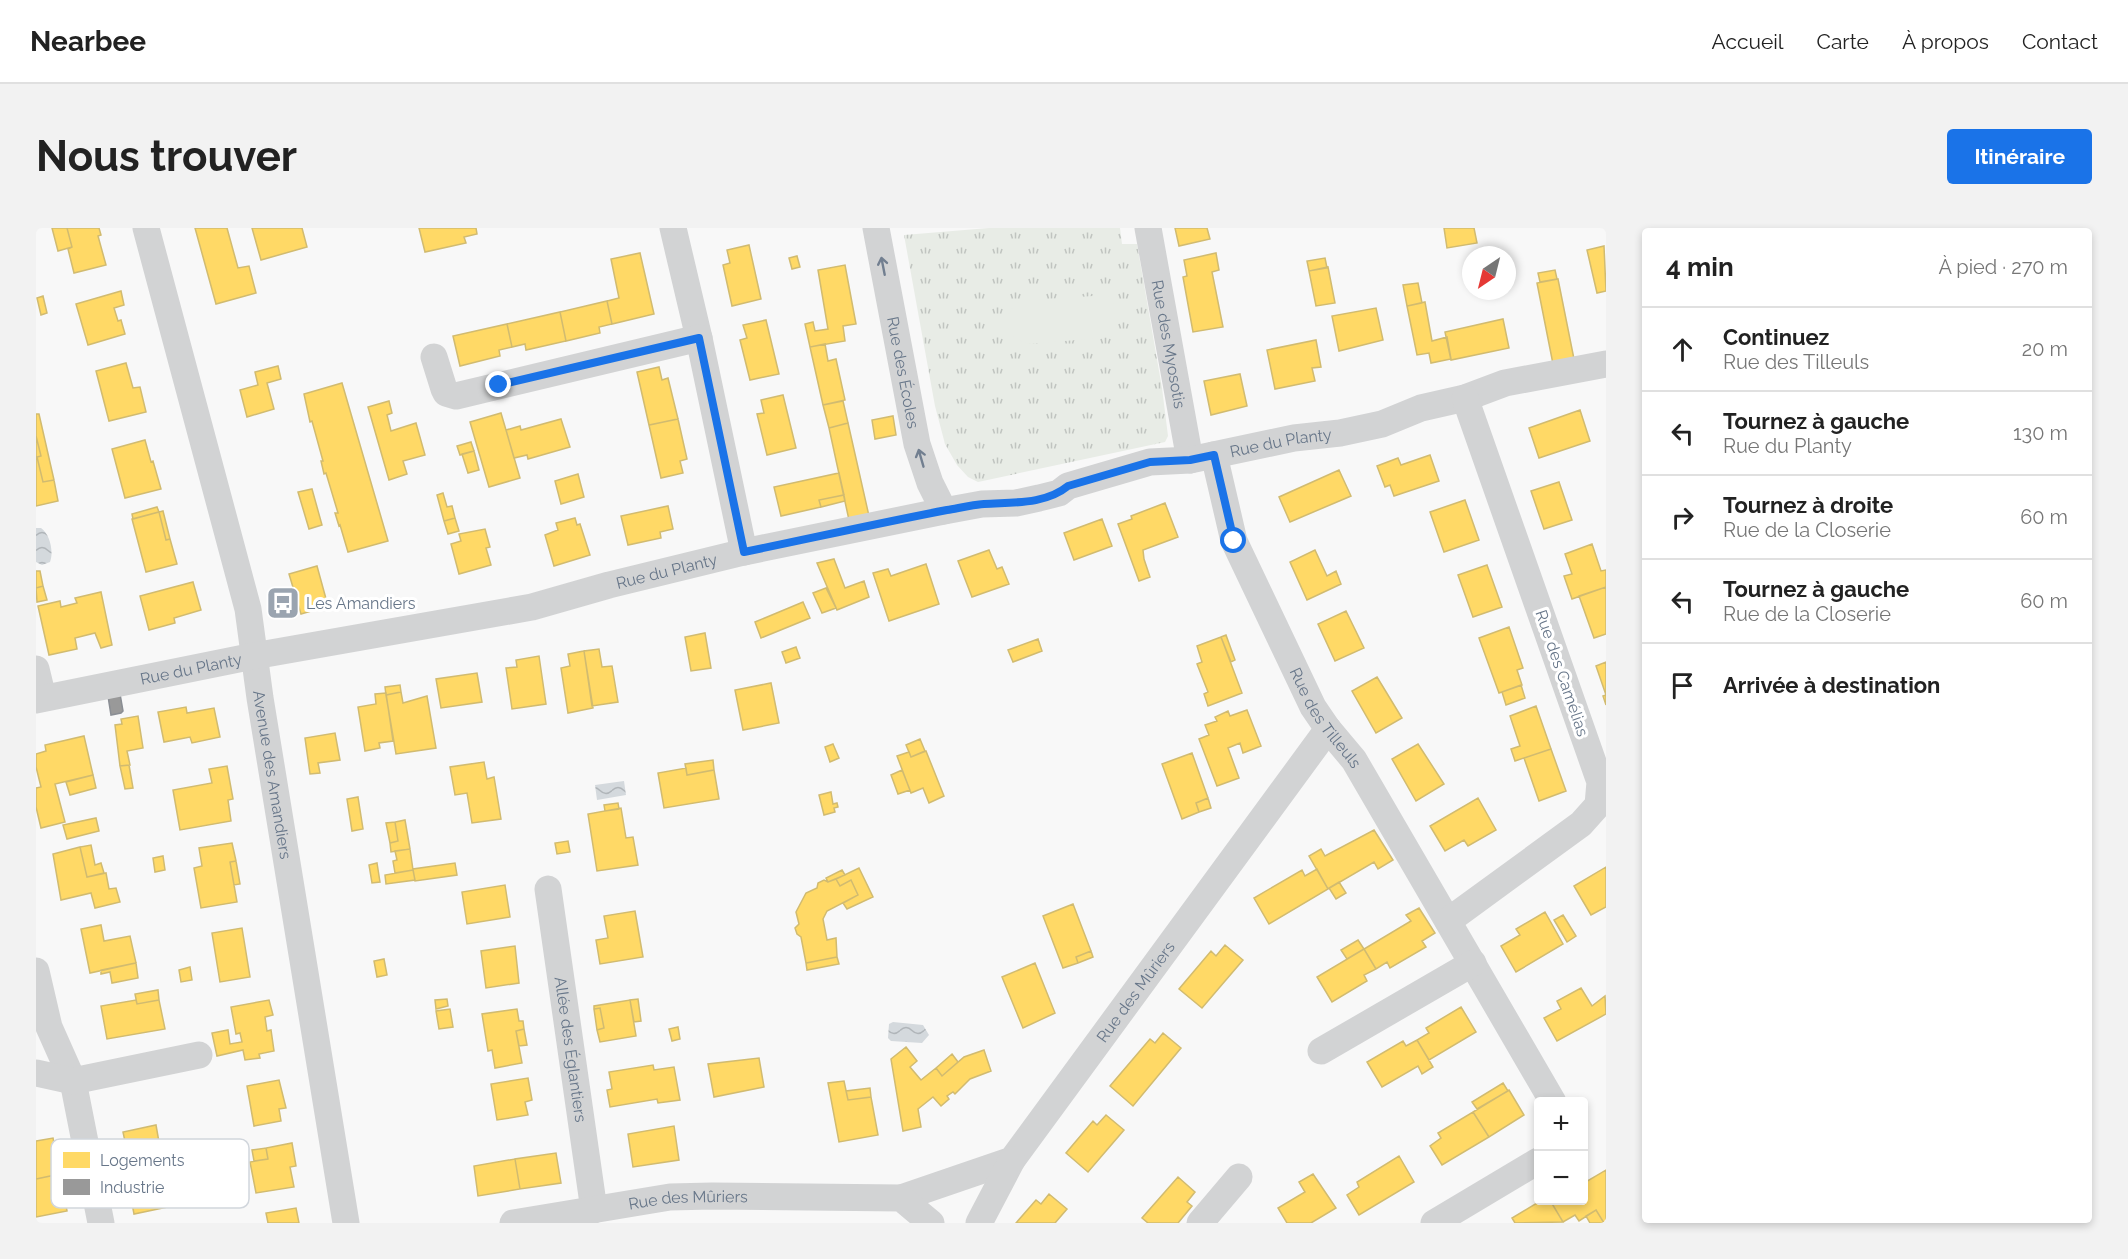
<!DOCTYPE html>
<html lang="fr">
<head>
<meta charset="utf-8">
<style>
	body { margin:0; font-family:Raleway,sans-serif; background:#f2f2f2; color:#222 }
	.controls { position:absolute; right:18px; bottom:18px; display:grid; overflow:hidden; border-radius:6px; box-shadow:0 3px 9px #0003 }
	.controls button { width:54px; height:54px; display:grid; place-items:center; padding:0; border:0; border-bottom:2px solid #e0e0e0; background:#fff; color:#222; font:30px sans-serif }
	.compass { position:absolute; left:1426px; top:18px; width:54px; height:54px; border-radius:50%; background:#fff; box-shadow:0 3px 9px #0003; rotate:215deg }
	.stop { position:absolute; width:18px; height:18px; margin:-14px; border:4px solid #1a73e8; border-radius:50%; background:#fff }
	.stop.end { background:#1a73e8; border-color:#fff; box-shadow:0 2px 6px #0008 }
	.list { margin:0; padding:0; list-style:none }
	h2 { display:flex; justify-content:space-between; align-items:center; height:78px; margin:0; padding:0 24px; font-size:26px }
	h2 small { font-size:20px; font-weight:400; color:#767676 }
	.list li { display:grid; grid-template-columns:39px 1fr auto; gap:18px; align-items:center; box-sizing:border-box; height:84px; padding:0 24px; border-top:2px solid #e0e0e0 }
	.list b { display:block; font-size:22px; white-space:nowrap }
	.list p { margin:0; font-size:20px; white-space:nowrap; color:#767676 }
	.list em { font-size:20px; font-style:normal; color:#767676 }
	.icon { flex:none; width:33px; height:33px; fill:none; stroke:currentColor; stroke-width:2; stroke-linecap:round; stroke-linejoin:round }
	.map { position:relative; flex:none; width:1570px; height:995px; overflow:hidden; border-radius:6px }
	header { display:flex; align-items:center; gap:36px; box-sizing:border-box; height:84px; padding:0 30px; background:#fff; border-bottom:2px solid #e0e0e0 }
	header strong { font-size:28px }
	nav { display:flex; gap:33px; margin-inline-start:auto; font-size:21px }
	.intro { display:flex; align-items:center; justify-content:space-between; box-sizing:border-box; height:144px; padding:0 36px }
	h1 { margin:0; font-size:42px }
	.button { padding:15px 27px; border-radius:6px; background:#1a73e8; color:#fff; font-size:21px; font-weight:700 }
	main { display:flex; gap:36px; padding:0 36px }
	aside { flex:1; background:#fff; border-radius:6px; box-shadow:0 3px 9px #0003 }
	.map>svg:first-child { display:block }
	.grass { fill:url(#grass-tufts) }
	.garden { fill:#e8ece6 }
	.water { fill:url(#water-waves) }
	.homes { fill:#ffd966; stroke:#d1bb70; stroke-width:1.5 }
	.industry { fill:#999; stroke:#8a8e94; stroke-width:1.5 }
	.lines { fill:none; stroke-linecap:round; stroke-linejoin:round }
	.street { stroke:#d2d3d4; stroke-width:27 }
	.oneway { stroke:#727f90 }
	.route { stroke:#1a73e8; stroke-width:8 }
	.labels { text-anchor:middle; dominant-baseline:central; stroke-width:6; stroke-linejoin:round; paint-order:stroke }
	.street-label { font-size:16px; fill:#677689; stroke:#fff }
	.poi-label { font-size:16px; fill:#677689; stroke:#fff; text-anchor:start }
	.key { fill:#fff; stroke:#d1d6dc; stroke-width:1.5 }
	.key-label { font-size:16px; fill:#677689 }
</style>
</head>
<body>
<header>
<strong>Nearbee</strong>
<nav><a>Accueil</a><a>Carte</a><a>À propos</a><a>Contact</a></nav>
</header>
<div class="intro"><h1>Nous trouver</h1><a class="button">Itinéraire</a></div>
<main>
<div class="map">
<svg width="1570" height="995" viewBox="0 0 1570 995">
	<defs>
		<pattern id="grass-tufts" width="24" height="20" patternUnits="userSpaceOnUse" patternTransform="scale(1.5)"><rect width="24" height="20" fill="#e8ece6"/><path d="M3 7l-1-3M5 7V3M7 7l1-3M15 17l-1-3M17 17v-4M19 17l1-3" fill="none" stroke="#c0c4c0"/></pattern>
		<pattern id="water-waves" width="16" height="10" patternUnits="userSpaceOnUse" patternTransform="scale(1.5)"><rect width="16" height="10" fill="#d4d9dd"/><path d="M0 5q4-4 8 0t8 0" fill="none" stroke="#b0b5b9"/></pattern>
	</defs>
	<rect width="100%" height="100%" fill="#f8f8f8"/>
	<path class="grass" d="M953 0H1084L1086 16H1101L1126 160 1132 208 1129 214 942 254 932 249 921 237 909 216 899 178 868 7Z"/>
	<path class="garden" d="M1071 67 1077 72 1080 102 1075 109 994 116C968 110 963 89 984 73Z"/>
	<path class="water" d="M0 300H5C14 306 18 324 14 334L6 337 0 334Z
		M588 553 590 567 561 572 559 557Z
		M857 794 887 797 893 807 886 815 855 813 852 810 853 796Z"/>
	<path class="homes" d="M16 0H31L36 19 22 23Z
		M31 0H63L65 7 62 8 70 37 38 45 32 21 36 19Z
		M159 0H191L202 40 213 38 220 65 180 76Z
		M216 0H266L271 19 225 32Z
		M383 0H440L441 6 428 9 430 15 389 24Z
		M1139 0H1171L1174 11 1143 18Z
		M1408 0H1438L1441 15 1411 20Z
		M713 17 725 71 696 78 687 37 694 35 691 22Z
		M1568 18 1570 63 1561 65 1551 22Z
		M604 25 618 86 576 96 571 73 583 70 575 31Z
		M1180 25 1183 42 1176 44 1187 99 1157 104 1147 49 1151 48 1148 32Z
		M761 28 764 39 756 41 753 30Z
		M1289 30 1291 40 1273 43 1271 33Z
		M809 37 820 96 807 98 809 113 774 119 769 96 777 94 779 103 792 101 782 42Z
		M1292 39 1299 75 1280 78 1273 43Z
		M1519 42 1521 51 1504 54 1502 45Z
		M1522 51 1538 131 1517 136 1501 55Z
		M1382 55 1386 75 1371 78 1367 57Z
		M85 63 88 77 78 80 82 93 85 92 89 106 52 117 40 76Z
		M7 68 11 85 5 87 1 70Z
		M571 73 576 96 563 99 564 105 530 113 524 84Z
		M1389 74 1396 113 1411 109 1415 131 1395 135 1393 125 1381 127 1371 78Z
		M1340 80 1347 112 1303 123 1296 88Z
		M524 84 530 113 490 122 489 116 476 119 471 96Z
		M1467 91 1473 120 1415 132 1409 104Z
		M730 92 743 146 714 152 704 112 711 110 707 97Z
		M471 96 476 119 463 122 464 128 424 138 417 108Z
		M1280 112 1285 139 1276 140 1279 153 1239 161 1231 122Z
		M789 116 792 133 800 131 809 172 787 177 774 119Z
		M90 135 97 160 104 159 110 184 73 193 60 143Z
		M242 138 245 151 231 155 238 181 211 189 204 162 222 157 219 144Z
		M623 139 626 152 632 150 642 191 613 197 601 144Z
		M1204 146 1211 178 1175 187 1168 153Z
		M306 155 352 313 312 324 304 297 303 298 299 285H302L290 245 288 246 285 233H287L276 193 274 194 268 166Z
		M747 167 760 220 731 227 721 186 728 185 725 172Z
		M353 173 356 185 351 187 355 203 380 195 389 227 367 233 371 246 353 252 332 179Z
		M807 173 812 195 793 200 787 177Z
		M1544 182 1554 213 1503 230 1493 200Z
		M465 185 484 250 453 259 434 194Z
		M0 186H3L18 252 7 254 1 229 5 228 0 208Z
		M857 188 860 207 839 211 836 192Z
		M525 191 534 219 492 231 491 227 478 230 470 202 484 198 485 202Z
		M642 191 651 231 644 233 647 245 625 250 613 197Z
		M812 195 833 288 813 292 793 200Z
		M0 208 5 228 1 229 7 254 18 252 22 273 0 278Z
		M109 212 115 234 117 233 125 261 89 270 76 221Z
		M435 214 438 223 424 227 421 218Z
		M438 223 443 242 432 245 426 226Z
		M1394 227 1403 253 1358 268 1354 257 1349 259 1341 238 1362 230 1365 237Z
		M1303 242 1315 268 1254 294 1243 269Z
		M803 245 808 267 783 272 785 279 745 288 738 259Z
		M542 246 548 269 525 276 519 253Z
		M1523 254 1536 292 1508 301 1495 263Z
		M276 261 286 297 273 301 262 264Z
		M407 265 411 279 416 278 419 290 408 293 401 267Z
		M808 267 809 273 785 279 783 272Z
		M1429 272 1443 312 1408 324 1394 284Z
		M1129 275 1142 309 1107 322 1108 331 1114 349 1103 353 1082 296 1096 291 1095 288Z
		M632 278 637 301 624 304 625 310 592 317 585 288Z
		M121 279 123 284 97 291 96 286Z
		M127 283 134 311 130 312 123 284Z
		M123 284 130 312 134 311 141 336 110 344 96 291Z
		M419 290 423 303 412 306 408 293Z
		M539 290 541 297 544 296 554 327 518 338 509 307 522 302 520 295Z
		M1066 291 1076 318 1038 332 1028 305Z
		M449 301 454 319 450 320 455 337 423 346 415 316 425 313 423 306Z
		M1556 316 1565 343 1570 342V359L1536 371 1528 348 1536 346 1529 326Z
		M953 322 961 341 966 339 973 356 936 369 922 333Z
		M1279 322 1291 348 1300 343 1305 356 1271 372 1254 334Z
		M798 331 809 360 828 353 833 369 801 382 781 335Z
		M890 336 903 376 853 393 837 345 852 341 855 348Z
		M1451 337 1466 379 1437 389 1422 347Z
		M281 338 292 378 265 386 253 346Z
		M0 343H4L7 358 0 360Z
		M157 354 165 382 138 390 139 395 113 402 104 368Z
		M7 358 11 372 1 374 0 360Z
		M1570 359V406L1558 410 1543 368Z
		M790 360 800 380 786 385 777 365Z
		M65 364 76 417 65 420 59 405 39 410 41 421 13 427 2 378 24 373 25 379 41 375 39 370Z
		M767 374 774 390 725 410 719 394Z
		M1310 383 1328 420 1299 433 1282 396Z
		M1473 399 1487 440 1481 442 1486 457 1463 465 1443 410Z
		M669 405 675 440 655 443 649 409Z
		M1190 407 1199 432 1195 434 1185 409Z
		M1185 409 1206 465 1172 478 1168 466 1172 464 1161 436 1166 434 1161 418Z
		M1002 411 1006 423 977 434 972 422Z
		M760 419 764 430 750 435 746 424Z
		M563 421 566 439 576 438 582 474 556 478 548 423Z
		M548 423 557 480 532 485 525 440 534 438 532 426Z
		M503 428 510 476 476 481 470 440 481 439 480 432Z
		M1570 434V477L1567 468 1570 467 1560 438Z
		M441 445 446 474 405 480 400 451Z
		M1341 449 1366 490 1340 505 1316 463Z
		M735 455 743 495 707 502 699 462Z
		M364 457 365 464 350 467 349 459Z
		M1485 457 1489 470 1470 477 1466 464Z
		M365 464 367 475 391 468 400 520 360 526 350 467Z
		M350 465 357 513 343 515 344 520 329 523 322 479 340 476 339 466Z
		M1500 478 1515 521 1479 533 1475 521 1484 518 1474 488Z
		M150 479 151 485 178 480 184 509 156 515 154 509 128 514 122 484Z
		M1211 482 1225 518 1207 525 1204 515 1192 520 1203 550 1181 558 1163 511 1173 507 1169 497 1181 493 1179 489 1192 483 1194 488Z
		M102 488 107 520 91 523 94 537 84 538 79 497 86 496 85 491Z
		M299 505 304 532 282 535 284 545 274 546 269 510Z
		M48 508 57 547 19 556 29 594 5 600 0 579V560L5 559 0 539V526L10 523 9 517Z
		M884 511 889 523 875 529 870 517Z
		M797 516 803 530 794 534 789 519Z
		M1382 516 1408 556 1380 573 1356 531Z
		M1515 521 1530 563 1503 573 1488 530Z
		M890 523 908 568 893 575 887 560 875 565 861 528 873 524 875 529Z
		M1156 525 1172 570 1160 575 1163 584 1146 591 1126 536Z
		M677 532 678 542 651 547 649 536Z
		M448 534 451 551 458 549 465 591 436 595 431 565 419 567 414 539Z
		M93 537 97 560 89 561 84 538Z
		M191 538 197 571 192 572 195 593 144 602 137 562 176 555 173 541Z
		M650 540 651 547 678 542 683 571 628 580 622 545Z
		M866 542 874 562 862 566 855 547Z
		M57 547 60 560 34 567 30 554Z
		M795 564 797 576 801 575 802 579 798 580 799 584 788 587 783 567Z
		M322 569 327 601 316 603 311 571Z
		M1172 570 1175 580 1163 584 1160 575Z
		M1442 570 1460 602 1432 618 1428 612 1409 623 1394 598Z
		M582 575 583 581 569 583 568 577Z
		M585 580 590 610 597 609 602 637 561 643 552 586Z
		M60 590 63 603 31 611 27 597Z
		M369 592 374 621 355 624 354 615 362 613 359 594Z
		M359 594 362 613 354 615 350 595Z
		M1338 602 1357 632 1342 641 1338 634 1292 661 1273 628 1285 621 1289 628Z
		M532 613 534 624 521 626 519 615Z
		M196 615 200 633 194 634 201 674 165 680 158 640 166 638 163 620Z
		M55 617 59 637 65 635 68 645 51 649 44 619Z
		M44 619 51 649 70 645 73 661 80 660 84 674 59 680 55 665 25 672 17 626Z
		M374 621 377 642 359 645 357 633 361 632 359 623Z
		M127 628 129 642 119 644 117 630Z
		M200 633 204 656 198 657 194 634Z
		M341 635 344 654 336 655 333 637Z
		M419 635 421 647 379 653 377 641Z
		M1570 639V679L1555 687 1538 658Z
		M823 640 837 669 811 681 807 675 822 667 815 652 804 658 800 651Z
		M1281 641 1292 661 1233 696 1218 670 1266 642 1269 648Z
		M377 642 379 652 350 656 349 647Z
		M806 642 809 647 792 654 790 650Z
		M800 651 804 658 815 652 822 667 791 683 787 691 791 712 800 710 801 729 770 735 765 709 761 706 759 700 763 696 760 684 770 665 781 660 782 655 788 652 792 654Z
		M1303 654 1310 665 1300 671 1293 660Z
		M469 657 474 689 431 696 426 664Z
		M1037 676 1055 723 1040 729 1042 735 1027 740 1007 688Z
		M1383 680 1399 705 1386 713 1390 719 1354 740 1351 734 1340 741 1328 721 1375 693 1370 687Z
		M599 683 607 729 564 736 560 712 572 710 568 688Z
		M1509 684 1527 716 1480 744 1465 718 1484 707 1480 701Z
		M1527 687 1540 708 1531 714 1518 692Z
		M65 697 68 713 94 708 100 735 54 745 45 701Z
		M206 700 214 749 184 754 176 705Z
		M1322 712 1328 721 1311 731 1305 722Z
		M1189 717 1207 732 1166 780 1143 761 1175 723 1180 728Z
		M479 718 483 755 450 760 445 723Z
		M1328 721 1340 741 1328 747 1331 753 1296 774 1281 749Z
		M1055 723 1057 729 1042 735 1040 729Z
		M801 729 803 736 771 742 770 735Z
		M348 731 351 747 341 749 338 733Z
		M100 735 102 750 76 755 74 744 65 746V742Z
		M999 735 1019 785 987 800 966 749Z
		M154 739 156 752 145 754 143 742Z
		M1545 760 1556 778 1569 768 1570 786 1521 813 1508 790 1525 781 1521 773Z
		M122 762 123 772 101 776 99 766Z
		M411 771 412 778 400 781 399 772Z
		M602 771 605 793 598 794 594 772Z
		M100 772 101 776 123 772 129 801 71 811 65 778Z
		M233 772 237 787 229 789 231 803 235 802 238 823 223 826 224 830 209 832 207 822 181 828 176 805 192 802 194 816 206 814 204 805 200 806 195 779Z
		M594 772 600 808 564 814 561 802 568 800 564 780 558 781V778Z
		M1425 779 1440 804 1393 832 1381 812 1393 805 1390 800Z
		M564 780 568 800 561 802 558 781Z
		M414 781 417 799 403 801 400 783Z
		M481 781 483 793H487L488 801 480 803 486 835 459 840 456 822 452 823 446 786Z
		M642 799 644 811 636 813 633 801Z
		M488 801 491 817 483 818 480 803Z
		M1127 805 1145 820 1097 878 1074 858 1114 811 1119 815Z
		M1381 812 1397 839 1386 846 1382 838 1346 859 1331 834 1367 813 1370 818Z
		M870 819 881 833 874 839 885 852 900 840 906 848 928 829 948 822 955 843 934 851 919 866 917 864 911 868 913 871 905 878 897 869 882 881 885 899 867 903 855 831Z
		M916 826 922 834 906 848 900 840Z
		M723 830 728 859 678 869 672 836Z
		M617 837 618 842 638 839 644 872 622 875 621 871 574 879 571 862 576 861 573 844Z
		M492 850 496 872 489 874 492 887 461 892 455 856Z
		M243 852 250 880 243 881 245 893 218 898 211 858Z
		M808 853 812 872 835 869 842 907 803 914 792 855Z
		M1467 855 1472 863 1441 881 1436 874Z
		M834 860 835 869 812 872 810 863Z
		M1473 862 1488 887 1453 909 1437 884Z
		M1437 884 1453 909 1406 937 1394 918 1405 910 1402 905Z
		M1070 887 1088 902 1052 944 1030 925 1057 893 1061 897Z
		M120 897 127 937 90 944 86 924 91 923 87 904Z
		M638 898 643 932 597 939 592 906Z
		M17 910 24 946 0 951V913Z
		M256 915 260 938 254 939 258 959 220 965 214 934 232 931 230 920Z
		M230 920 232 931 218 933 216 922Z
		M520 925 525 955 484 961 479 931Z
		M1363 928 1378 954 1323 987 1311 967 1323 959 1321 954Z
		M479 931 484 961 442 968 438 938Z
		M124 937 132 979 98 986 90 944Z
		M1570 942V995H1568L1560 982 1543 993 1539 987 1527 994 1515 974 1519 972H1548V955Z
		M24 946 31 983 0 989V951Z
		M1277 946 1300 980 1275 995H1251L1242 980 1269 964 1263 954Z
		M1142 949 1159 964 1151 974 1156 978 1142 995H1112L1106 990Z
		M1013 966 1031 981 1019 995H980L1000 972 1005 976Z
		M1506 972H1514L1527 994 1479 995 1476 990Z
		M260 980 263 995H232L230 985Z
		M1560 982 1568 995H1554L1550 988Z"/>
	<path class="industry" d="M84 466 87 483 85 485 75 487 72 468Z"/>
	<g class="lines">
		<g class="street">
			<path id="s1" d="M110 0 212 381 224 470 310 995"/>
			<path d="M637 0 663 110 708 324"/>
			<path id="s2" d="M840 0 881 216 894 255 908 283"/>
			<path id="s3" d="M1112 0 1154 232"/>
			<path d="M398 129 408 161 410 165 420 168 663 110"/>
			<path id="s4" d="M1178 227 1198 313 1277 479 1292 501 1318 532 1517 874"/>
			<path d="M0 441 7 470"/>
			<path id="s5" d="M0 472 218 428 496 379 573 357 708 324 908 283 946 276 980 275 1003 270 1023 265 1032 258 1114 234 1154 232 1258 210 1304 205 1346 196 1385 180 1429 170 1469 155 1570 136"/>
			<path id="s6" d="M512 661 558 982"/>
			<path d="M1412 693 1545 596 1562 577 1564 554 1429 170"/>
			<path d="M0 743 13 799 37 853 65 995"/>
			<path d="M1285 823 1437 735"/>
			<path d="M0 845 37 853 163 827"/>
			<path id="s7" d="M865 970 976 932 1292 501"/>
			<path id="s8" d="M477 995 634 969 676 968 865 970 895 995"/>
			<path d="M943 995 976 932"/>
			<path d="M1164 995 1203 949"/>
			<path d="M1398 995 1502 933"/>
		</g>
	</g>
	<defs><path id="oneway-shaft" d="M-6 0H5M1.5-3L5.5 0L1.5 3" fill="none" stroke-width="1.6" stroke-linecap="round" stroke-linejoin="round" transform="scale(1.5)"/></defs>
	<g class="oneway">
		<use href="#oneway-shaft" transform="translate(847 38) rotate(-101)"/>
		<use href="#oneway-shaft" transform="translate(885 230) rotate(-106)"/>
	</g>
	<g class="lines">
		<path class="route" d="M463 157 663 110 708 324C776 310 843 295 911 282 923 280 936 277 948 276 975 274 1009 277 1032 258L1114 234 1154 232 1178 227 1198 313"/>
	</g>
	<defs>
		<g id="bus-square" transform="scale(1.725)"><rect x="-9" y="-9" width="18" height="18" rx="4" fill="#9aa4b0" stroke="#fff"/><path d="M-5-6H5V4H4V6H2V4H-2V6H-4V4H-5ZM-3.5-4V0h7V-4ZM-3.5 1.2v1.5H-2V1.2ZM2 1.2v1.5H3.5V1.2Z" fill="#fff"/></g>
	</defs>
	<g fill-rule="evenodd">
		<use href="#bus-square" x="247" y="375"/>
	</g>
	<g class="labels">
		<g class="street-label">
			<text stroke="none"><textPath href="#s3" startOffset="118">Rue des Myosotis</textPath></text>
			<text stroke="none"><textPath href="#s2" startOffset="147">Rue des Écoles</textPath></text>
			<text stroke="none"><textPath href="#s5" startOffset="1274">Rue du Planty</textPath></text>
			<text stroke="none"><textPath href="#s5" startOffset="644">Rue du Planty</textPath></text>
			<text stroke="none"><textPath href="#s5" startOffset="158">Rue du Planty</textPath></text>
			<text transform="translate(1526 445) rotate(71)">Rue des Camélias</text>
			<text stroke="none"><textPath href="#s4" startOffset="288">Rue des Tilleuls</textPath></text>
			<text stroke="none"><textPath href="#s1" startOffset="562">Avenue des Amandiers</textPath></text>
			<text stroke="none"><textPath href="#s7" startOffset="326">Rue des Mûriers</textPath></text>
			<text stroke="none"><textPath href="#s6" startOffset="162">Allée des Églantiers</textPath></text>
			<text stroke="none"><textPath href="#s8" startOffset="177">Rue des Mûriers</textPath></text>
		</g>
		<g class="poi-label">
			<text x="270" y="375">Les Amandiers</text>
		</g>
	</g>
	<rect x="15" y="911" width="198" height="69" rx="9" class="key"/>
	<rect x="27" y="924" width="27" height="16" fill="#ffd966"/>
	<rect x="27" y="951" width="27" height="16" fill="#999"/>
	<g class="key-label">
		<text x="64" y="938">Logements</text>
		<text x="64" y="965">Industrie</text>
	</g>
</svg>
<div class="controls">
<button>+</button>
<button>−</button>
</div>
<svg class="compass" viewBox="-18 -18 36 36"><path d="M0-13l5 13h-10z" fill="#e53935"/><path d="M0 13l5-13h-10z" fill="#767676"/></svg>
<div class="stop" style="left:1198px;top:313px"></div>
<div class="stop end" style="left:463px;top:157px"></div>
</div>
<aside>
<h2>4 min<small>À pied · 270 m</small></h2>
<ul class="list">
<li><svg class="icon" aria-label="ahead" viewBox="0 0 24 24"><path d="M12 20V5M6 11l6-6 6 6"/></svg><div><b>Continuez</b><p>Rue des Tilleuls</p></div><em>20 m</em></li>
<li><svg class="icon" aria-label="left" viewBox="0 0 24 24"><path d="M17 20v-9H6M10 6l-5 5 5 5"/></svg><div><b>Tournez à gauche</b><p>Rue du Planty</p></div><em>130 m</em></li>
<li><svg class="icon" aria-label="right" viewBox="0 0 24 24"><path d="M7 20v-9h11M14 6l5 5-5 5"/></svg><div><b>Tournez à droite</b><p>Rue de la Closerie</p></div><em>60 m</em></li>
<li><svg class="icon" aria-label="left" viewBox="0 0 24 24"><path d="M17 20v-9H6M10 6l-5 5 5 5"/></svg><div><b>Tournez à gauche</b><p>Rue de la Closerie</p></div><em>60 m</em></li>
<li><svg class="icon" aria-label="arrive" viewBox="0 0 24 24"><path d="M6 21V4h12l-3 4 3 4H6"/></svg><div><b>Arrivée à destination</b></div></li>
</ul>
</aside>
</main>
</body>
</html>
